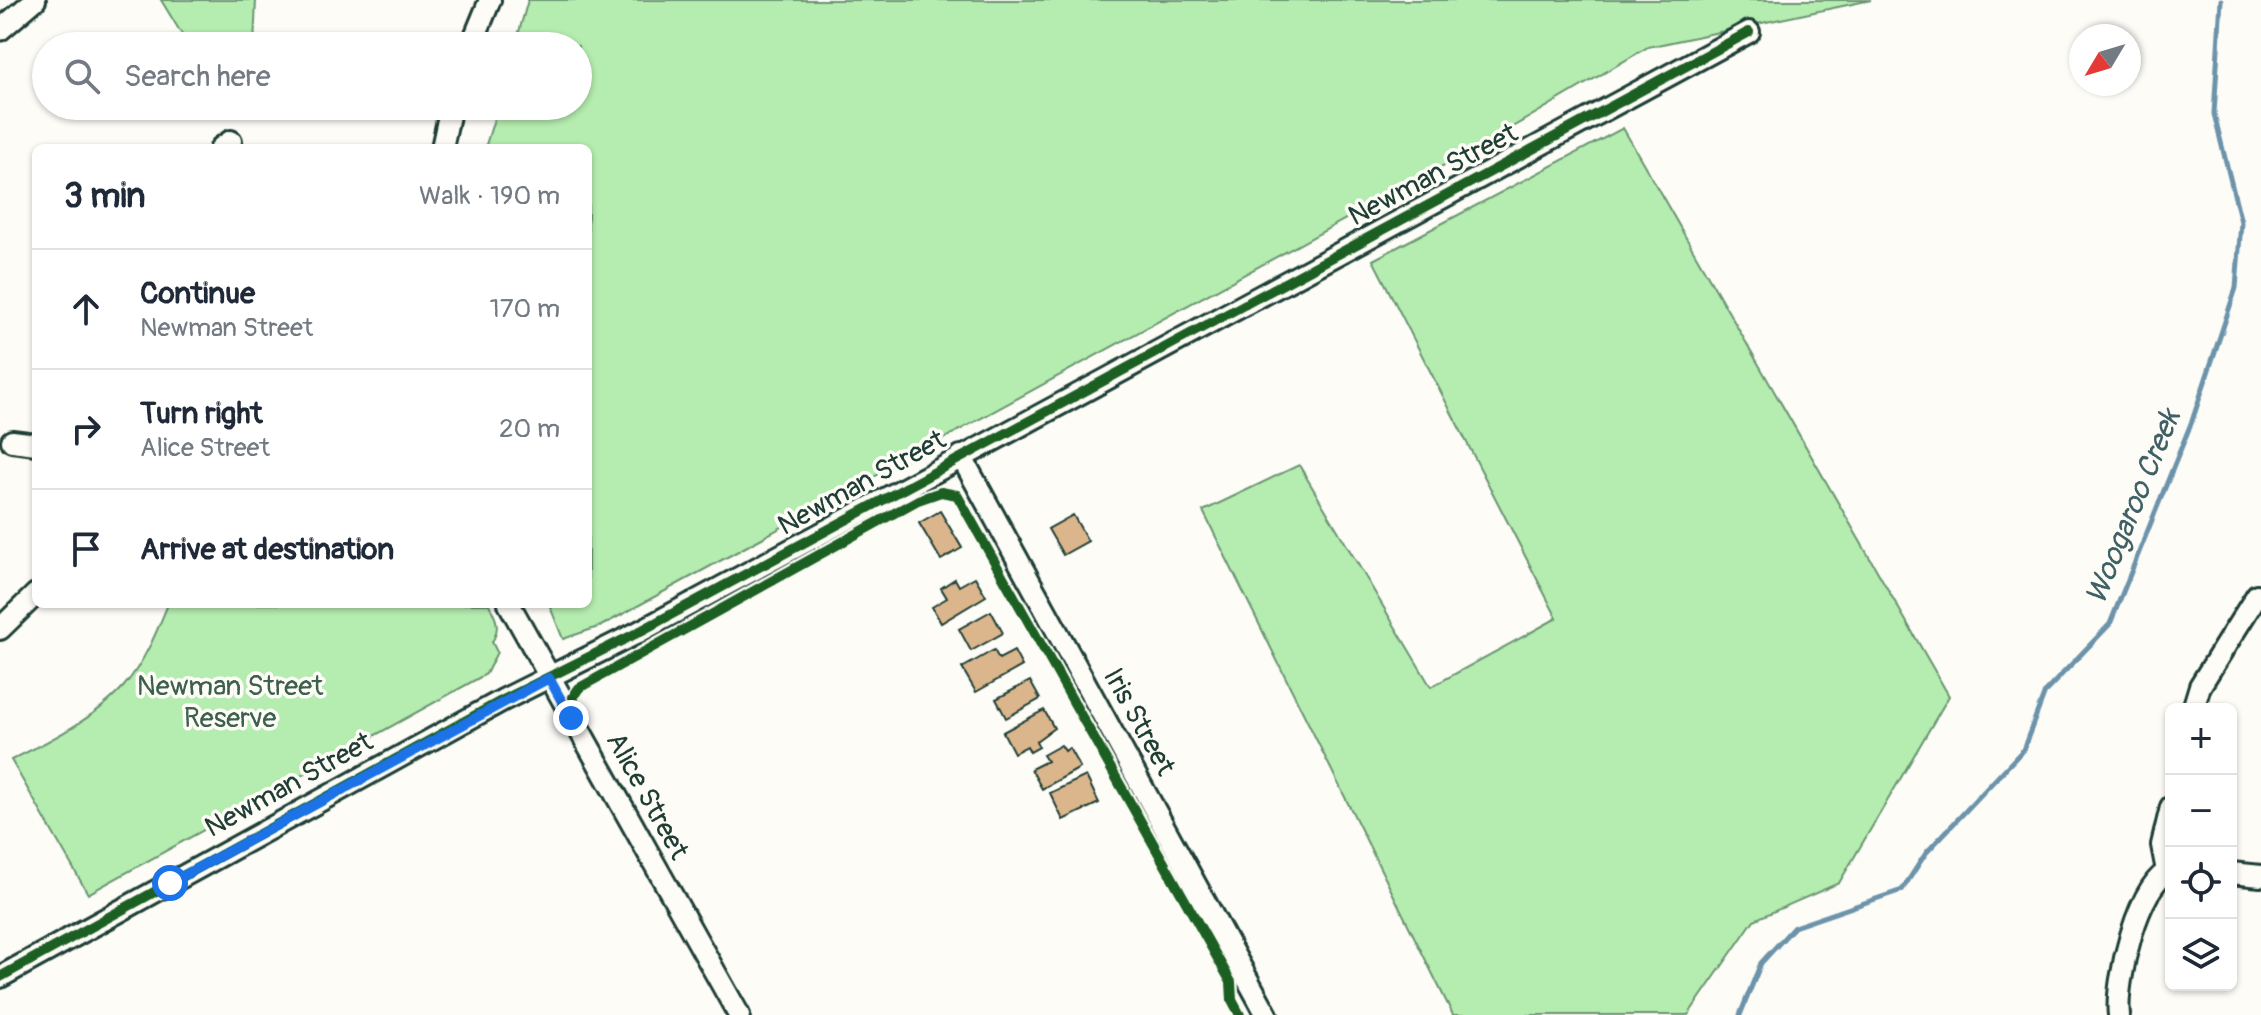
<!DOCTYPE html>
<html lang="en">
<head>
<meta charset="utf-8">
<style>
	body { margin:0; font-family:Pangolin,sans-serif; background:#f2f2f3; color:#1f2937 }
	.controls { position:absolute; right:24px; bottom:24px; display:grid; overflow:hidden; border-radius:12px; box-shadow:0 2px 6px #0004 }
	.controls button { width:72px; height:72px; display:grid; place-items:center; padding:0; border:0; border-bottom:2px solid #e0e1e3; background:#fff; color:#1f2937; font:40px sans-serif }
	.compass { position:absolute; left:2069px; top:24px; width:72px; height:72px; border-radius:50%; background:#fff; box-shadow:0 2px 6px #0004; rotate:232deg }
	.stop { position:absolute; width:24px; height:24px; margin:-18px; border:6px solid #1a73e8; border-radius:50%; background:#fff }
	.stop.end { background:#1a73e8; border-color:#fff; box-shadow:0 2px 8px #0008 }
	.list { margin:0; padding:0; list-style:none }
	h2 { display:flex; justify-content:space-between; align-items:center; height:104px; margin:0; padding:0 32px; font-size:34px }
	h2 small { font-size:26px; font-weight:400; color:#747a83 }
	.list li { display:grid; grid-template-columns:52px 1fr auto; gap:24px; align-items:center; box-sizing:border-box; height:120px; padding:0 32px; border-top:2px solid #e0e1e3 }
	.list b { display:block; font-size:30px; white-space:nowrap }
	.list p { margin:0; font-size:26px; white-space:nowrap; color:#747a83 }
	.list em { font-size:26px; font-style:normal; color:#747a83 }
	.icon { flex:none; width:44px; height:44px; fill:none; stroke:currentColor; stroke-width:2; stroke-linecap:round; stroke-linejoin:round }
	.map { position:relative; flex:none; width:2261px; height:1015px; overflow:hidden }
	.search { position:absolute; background:#fff; box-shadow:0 2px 6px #0004; left:32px; top:32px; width:560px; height:88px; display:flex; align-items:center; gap:20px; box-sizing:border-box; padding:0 28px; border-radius:44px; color:#747a83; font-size:30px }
	.panel { position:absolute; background:#fff; box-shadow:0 2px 6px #0004; left:32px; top:144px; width:560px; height:464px; border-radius:12px }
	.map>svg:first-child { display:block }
	.green { fill:#b5ecaf; stroke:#6a9472; stroke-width:2 }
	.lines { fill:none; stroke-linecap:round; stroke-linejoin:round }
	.stream { stroke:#6c93aa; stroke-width:5 }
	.building { fill:#dbb68c; stroke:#1f3d34; stroke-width:2 }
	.minor-casing { stroke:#1f3d34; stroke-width:26 }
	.minor { stroke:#fdfcf7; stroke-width:20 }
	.cycleway-casing { stroke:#fdfcf7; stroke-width:15 }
	.cycleway { stroke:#1b5e20; stroke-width:10 }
	.route { stroke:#1a73e8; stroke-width:10 }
	.labels { text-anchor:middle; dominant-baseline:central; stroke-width:7; stroke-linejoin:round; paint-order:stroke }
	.street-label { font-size:28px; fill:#1f3d34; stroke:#fdfcf7 }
	.park-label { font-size:28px; fill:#3d604d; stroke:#fdfcf7 }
	.water-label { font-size:30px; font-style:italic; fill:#3f6165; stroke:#fdfcf7 }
</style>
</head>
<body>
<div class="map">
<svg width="2261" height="1015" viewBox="0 0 2261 1015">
	<rect width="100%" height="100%" fill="#fdfcf7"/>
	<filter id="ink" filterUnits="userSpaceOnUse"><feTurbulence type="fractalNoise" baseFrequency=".0125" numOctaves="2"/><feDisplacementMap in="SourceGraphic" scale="16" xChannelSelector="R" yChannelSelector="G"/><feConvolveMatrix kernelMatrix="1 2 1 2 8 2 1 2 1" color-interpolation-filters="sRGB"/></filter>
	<g filter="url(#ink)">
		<path class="green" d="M161 0H256L254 46H189Z
			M528 0H1871L1648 47 1494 138 601 626 563 639 549 604H588V148H485L498 106H578V46H515Z
			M1623 128 1949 696 1839 883 1754 920 1688 1015H1453L1203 511 1299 465 1431 687 1557 618 1373 260Z
			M168 604H489C496 618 501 627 492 642L497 652 486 674 88 894 11 760C48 742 97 717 124 686 144 663 157 631 168 604Z"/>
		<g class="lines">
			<path class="stream" d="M1740 1015 1761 963 1794 927 1902 890 1926 853 2023 750 2045 692 2110 624 2192 421 2236 288 2241 222 2214 114 2221 0"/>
		</g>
		<path class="building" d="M940 511 962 548 941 560 919 523Z
			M1073 515 1088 541 1063 555 1048 529Z
			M975 577 986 596 941 623 932 607 947 598 941 588 955 579 959 586Z
			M991 611 1003 633 971 651 959 629Z
			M994 650 999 659 1014 651 1022 666 976 692 962 668Z
			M1030 681 1040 699 1006 718 996 699Z
			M1044 710 1054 728 1036 741 1039 747 1030 752 1027 746 1014 753 1003 732Z
			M1061 745 1065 751 1069 748 1080 768 1042 789 1031 769 1047 761 1043 755Z
			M1086 776 1099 803 1063 820 1050 793Z"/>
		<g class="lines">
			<g class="minor-casing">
				<path id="minor" d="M0 30 35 0
					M471 46 490 0
					M221 148 231 141
					M442 148 451 106
					M12 441 36 444
					M961 456 1267 1015
					M509 604 739 1015
					M0 629 36 594
					M2193 709 2200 686 2257 595
					M2167 871 2162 845 2171 807
					M2231 873 2261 876
					M0 977 503 700 635 634 1749 32
					M2119 1015C2115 983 2138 882 2171 870"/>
			</g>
			<use href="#minor" class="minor"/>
			<g class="cycleway-casing">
				<path id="cycleway" d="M567 710 575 705 573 697 579 688 918 500 941 492 957 495 1231 982 1232 1000 1240 1015
					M0 977 503 700 635 634 1749 32"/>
			</g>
			<use href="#cycleway" class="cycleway"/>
		</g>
	</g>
	<g class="lines" filter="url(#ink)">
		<path class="route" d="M170 883 549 678 571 718"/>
	</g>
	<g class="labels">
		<g class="street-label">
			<text transform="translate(1433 175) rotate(-28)">Newman Street</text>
			<text transform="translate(862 483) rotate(-29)">Newman Street</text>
			<text transform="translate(1139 722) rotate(61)">Iris Street</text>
			<text transform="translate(289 785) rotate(-29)">Newman Street</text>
			<text transform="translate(647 796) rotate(61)">Alice Street</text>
		</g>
		<g class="park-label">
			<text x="230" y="686">Newman Street<tspan x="230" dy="32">Reserve</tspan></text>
		</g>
		<g class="water-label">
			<text transform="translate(2133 507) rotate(-68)">Woogaroo Creek</text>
		</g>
	</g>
</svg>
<div class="controls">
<button>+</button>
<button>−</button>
<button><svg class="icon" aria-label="locate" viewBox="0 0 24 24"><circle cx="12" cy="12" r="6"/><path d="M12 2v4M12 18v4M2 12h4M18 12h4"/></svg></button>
<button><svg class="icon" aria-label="layers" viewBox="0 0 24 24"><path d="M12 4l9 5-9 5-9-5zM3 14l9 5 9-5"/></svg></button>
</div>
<svg class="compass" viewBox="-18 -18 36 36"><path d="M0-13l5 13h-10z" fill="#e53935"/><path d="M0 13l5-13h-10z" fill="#747a83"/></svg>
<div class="stop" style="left:170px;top:883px"></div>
<div class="stop end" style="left:571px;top:718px"></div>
<div class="search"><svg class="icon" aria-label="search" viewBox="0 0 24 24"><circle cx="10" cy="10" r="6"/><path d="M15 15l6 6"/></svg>Search here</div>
<section class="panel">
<h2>3 min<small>Walk · 190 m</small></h2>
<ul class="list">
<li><svg class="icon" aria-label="ahead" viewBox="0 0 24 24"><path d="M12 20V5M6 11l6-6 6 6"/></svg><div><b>Continue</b><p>Newman Street</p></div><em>170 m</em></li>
<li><svg class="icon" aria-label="right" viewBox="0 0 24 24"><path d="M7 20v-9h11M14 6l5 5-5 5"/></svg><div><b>Turn right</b><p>Alice Street</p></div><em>20 m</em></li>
<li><svg class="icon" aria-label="arrive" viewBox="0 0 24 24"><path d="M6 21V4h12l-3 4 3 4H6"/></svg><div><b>Arrive at destination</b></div></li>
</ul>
</section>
</div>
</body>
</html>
